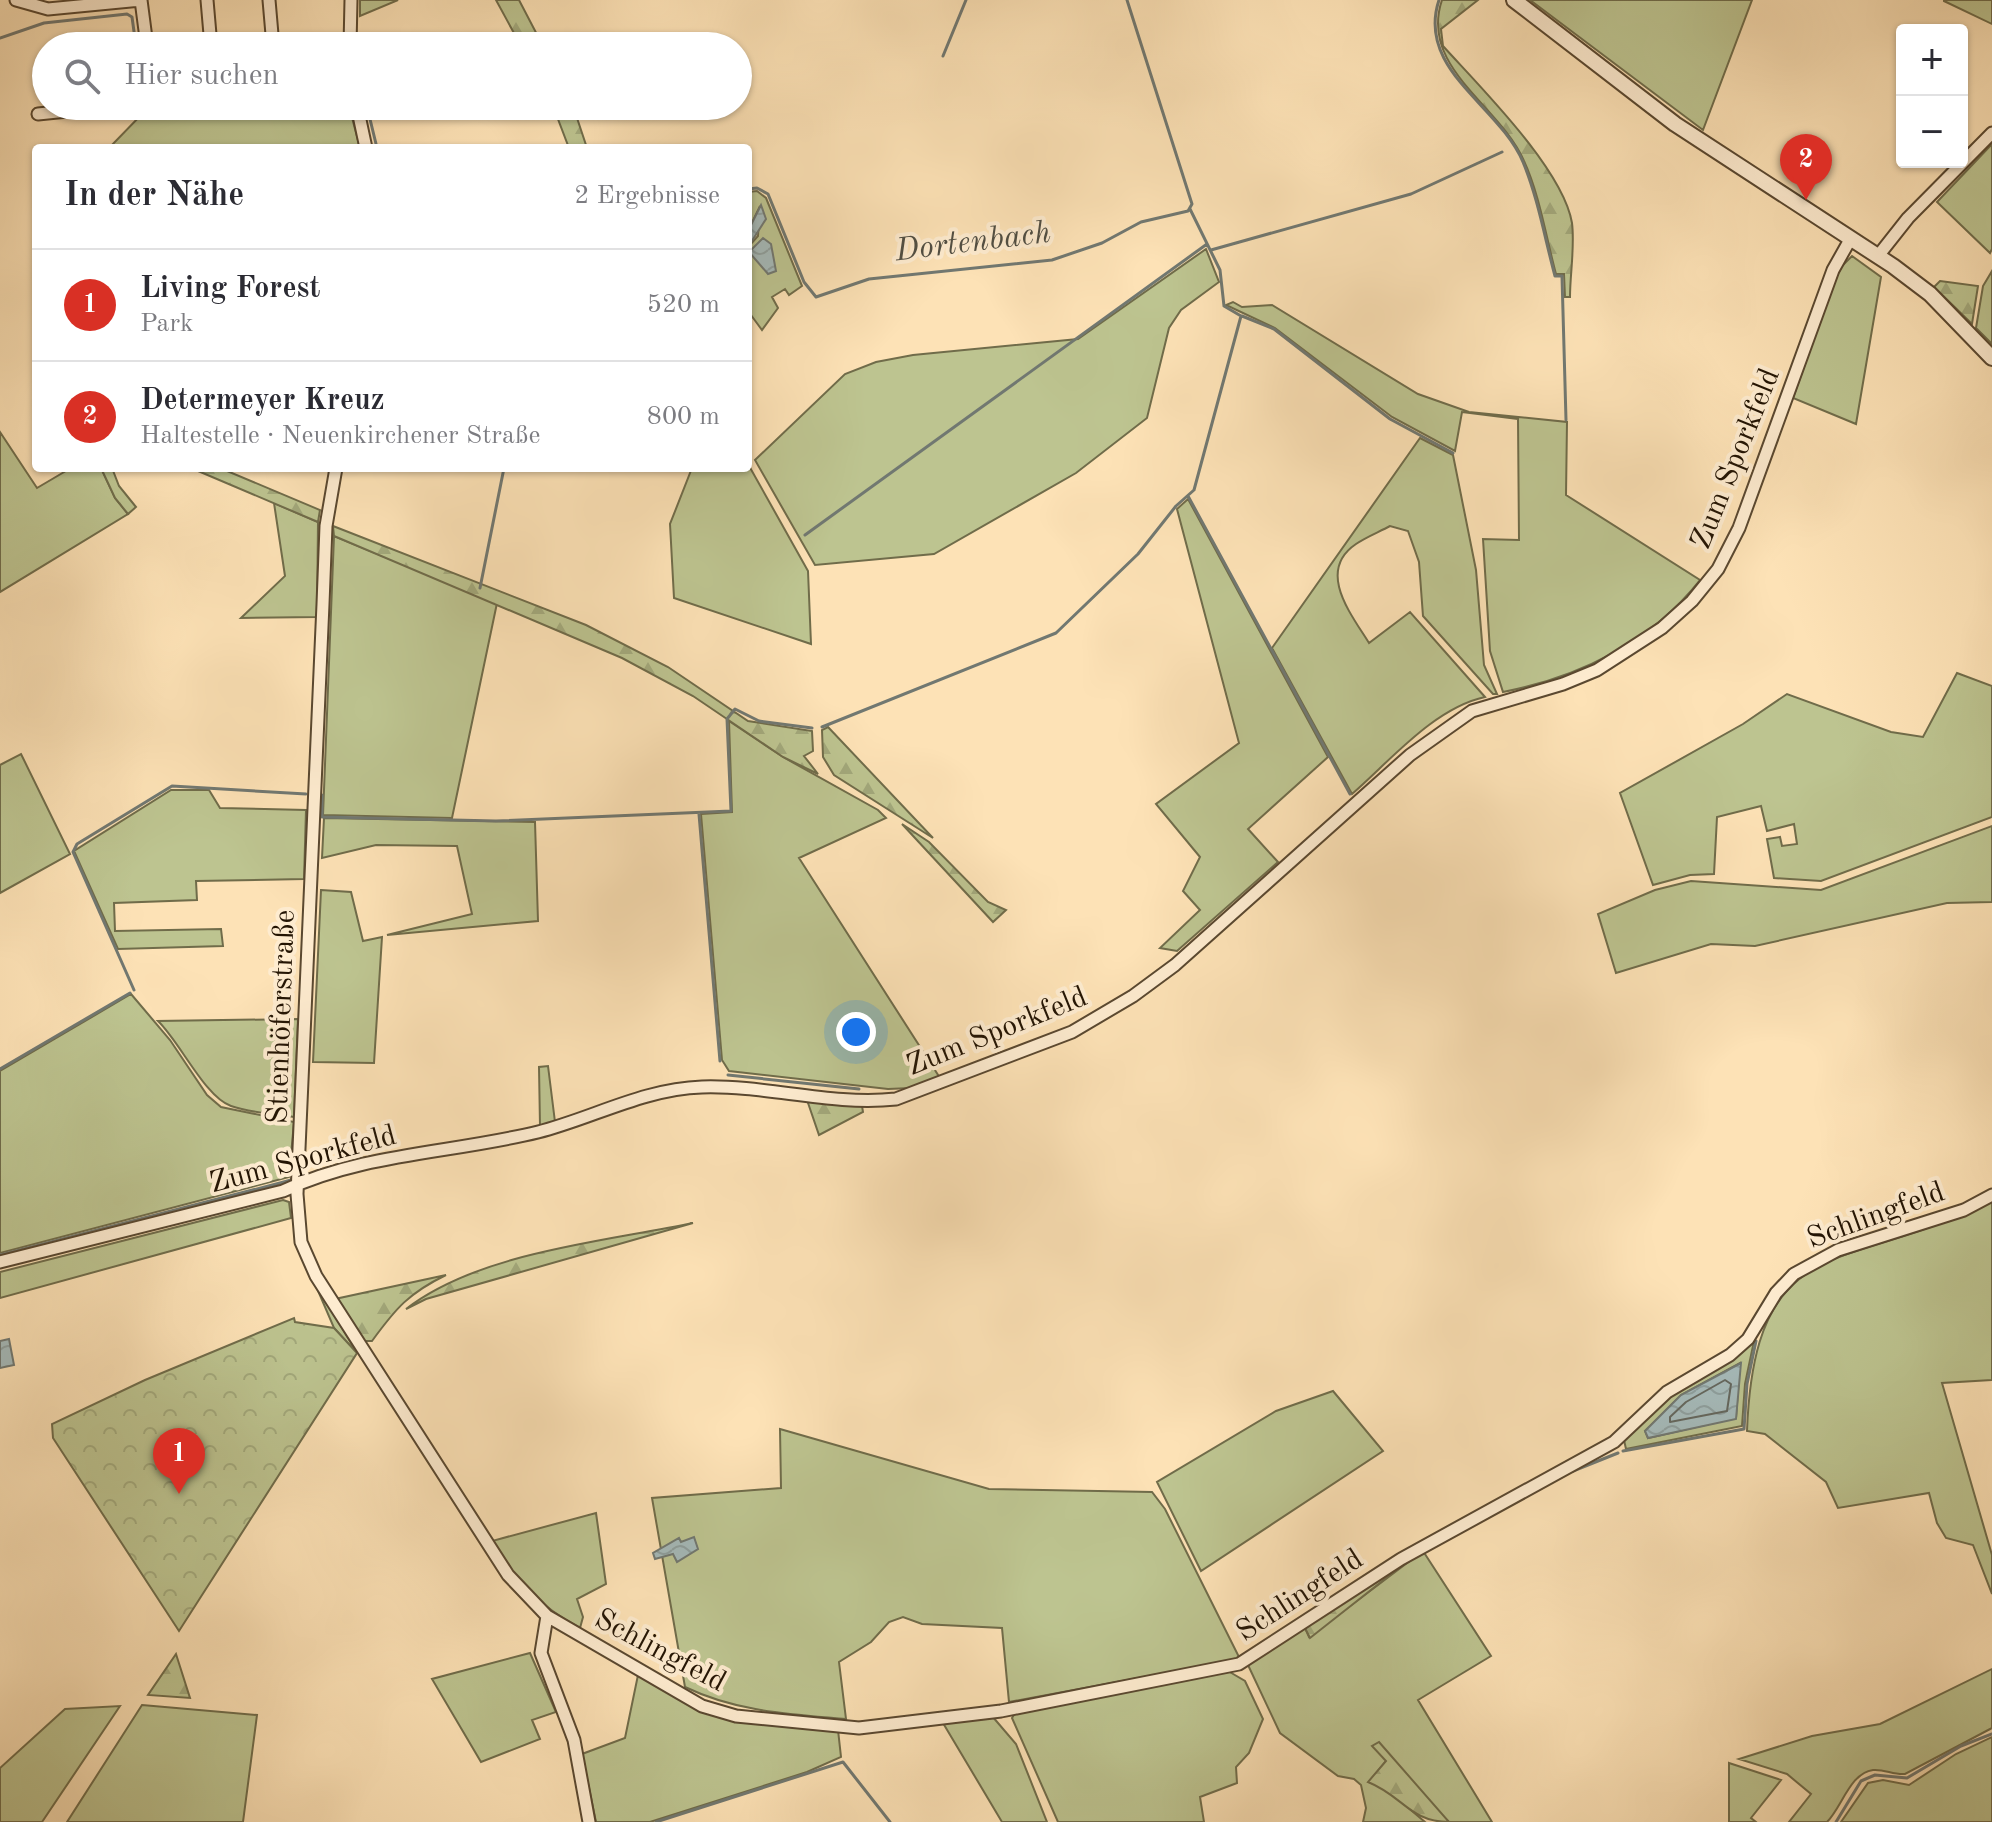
<!DOCTYPE html>
<html lang="de">
<head>
<meta charset="utf-8">
<style>
	body { margin:0; font-family:"Old Standard TT",serif; background:#f2f2f3; color:#2b2b33 }
	.controls { position:absolute; right:24px; top:24px; display:grid; overflow:hidden; border-radius:8px; box-shadow:0 2px 6px #0004 }
	.controls button { width:72px; height:72px; display:grid; place-items:center; padding:0; border:0; border-bottom:2px solid #e1e1e2; background:#fff; color:#2b2b33; font:40px sans-serif }
	.you { position:absolute; left:856px; top:1032px; width:28px; height:28px; margin:-20px; border:6px solid #fff; border-radius:50%; background:#1a73e8; box-shadow:0 0 0 12px #1a73e833 }
	.badge { display:grid; place-items:center; width:52px; height:52px; border-radius:50%; background:#d93025; color:#fff; font-size:26px; font-weight:700 }
	.pin { position:absolute; translate:-50% -66px; filter:drop-shadow(0 2px 4px #0008) }
	.pin::after { content:''; position:absolute; top:42px; width:28px; height:24px; background:inherit; clip-path:polygon(0 0,100% 0,50% 100%) }
	.list { margin:0; padding:0; list-style:none }
	h2 { display:flex; justify-content:space-between; align-items:center; height:104px; margin:0; padding:0 32px; font-size:34px }
	h2 small { font-size:26px; font-weight:400; color:#7c7c81 }
	.list li { display:grid; grid-template-columns:52px 1fr auto; gap:24px; align-items:center; box-sizing:border-box; height:112px; padding:0 32px; border-top:2px solid #e1e1e2 }
	.list b { display:block; font-size:30px; white-space:nowrap }
	.list p { margin:0; font-size:26px; white-space:nowrap; color:#7c7c81 }
	.list em { font-size:26px; font-style:normal; color:#7c7c81 }
	.icon { flex:none; width:44px; height:44px; fill:none; stroke:currentColor; stroke-width:2; stroke-linecap:round; stroke-linejoin:round }
	.map { position:relative; flex:none; width:1992px; height:1822px; overflow:hidden }
	.search { position:absolute; background:#fff; box-shadow:0 2px 6px #0004; left:32px; top:32px; width:720px; height:88px; display:flex; align-items:center; gap:20px; box-sizing:border-box; padding:0 28px; border-radius:44px; color:#7c7c81; font-size:30px }
	.panel { position:absolute; background:#fff; box-shadow:0 2px 6px #0004; left:32px; top:144px; width:720px; height:328px; border-radius:8px }
	.map>svg:first-child { display:block }
	.grass { fill:#bdc490; stroke:#706c4a; stroke-width:2; fill-rule:evenodd }
	.forest { fill:url(#forest-firs); stroke:#706c4a; stroke-width:2 }
	.park { fill:url(#park-crowns); stroke:#706c4a; stroke-width:2 }
	.water { fill:url(#water-waves); stroke:#717871; stroke-width:2 }
	.lines { fill:none; stroke-linecap:round; stroke-linejoin:round }
	.shore { stroke:#64675e; stroke-width:2 }
	.stream { stroke:#717871; stroke-width:3 }
	.minor-casing { stroke:#5a4830; stroke-width:15 }
	.tertiary-casing { stroke:#5a4830; stroke-width:18 }
	.minor { stroke:#feecd0; stroke-width:11 }
	.tertiary { stroke:#feecd0; stroke-width:14 }
	.labels { text-anchor:middle; dominant-baseline:central; stroke-width:8; stroke-linejoin:round; paint-order:stroke }
	.street-label { font-size:30px; fill:#231403; stroke:#feecd0 }
	.water-label { font-size:32px; font-style:italic; fill:#504e43; stroke:#feecd0 }
</style>
</head>
<body>
<div class="map">
<svg width="1992" height="1822" viewBox="0 0 1992 1822">
	<defs>
		<pattern id="forest-firs" width="22" height="20" patternUnits="userSpaceOnUse" patternTransform="scale(2)"><rect width="22" height="20" fill="#bdc490"/><path d="M5 1l3.5 6h-7zM16 11l3.5 6h-7z" fill="#a2a87b"/></pattern>
		<pattern id="park-crowns" width="20" height="18" patternUnits="userSpaceOnUse" patternTransform="scale(2)"><rect width="20" height="18" fill="#bdc490"/><path d="M2 6a3 3 0 1 1 6 0M12 15a3 3 0 1 1 6 0" fill="none" stroke="#a2a87b"/></pattern>
		<pattern id="water-waves" width="16" height="10" patternUnits="userSpaceOnUse" patternTransform="scale(2)"><rect width="16" height="10" fill="#a5baba"/><path d="M0 5q4-4 8 0t8 0" fill="none" stroke="#8e9f9e"/></pattern>
	</defs>
	<rect width="100%" height="100%" fill="#fde2b6"/>
	<filter id="stains"><feTurbulence type="fractalNoise" baseFrequency=".0025" numOctaves="4"/><feColorMatrix values="0 0 0 0 .2 0 0 0 0 .09 0 0 0 0 .02 0 0 0 .5 -.17"/></filter>
	<radialGradient id="worn" r=".72"><stop offset=".6" stop-color="#630" stop-opacity="0"/><stop offset="1" stop-color="#630" stop-opacity=".3"/></radialGradient>
	<path class="grass" d="M360 0H398L360 16Z
		M1530 0H1752L1703 130Z
		M1992 0V24L1944 1V0Z
		M218 106H349L360 148H109L143 113Z
		M1992 144V249L1990 253 1937 202Z
		M757 191 766 198 802 286 789 295 785 289 772 297 778 308 762 330 748 311V247L758 236 760 206 748 231V192Z
		M1206 249 1219 282 1181 310 1169 328 1147 418 1076 473 934 554 815 565 755 460 845 374 876 362 913 355 1078 339Z
		M1852 256 1881 277 1856 424 1793 398 1833 285 1841 267Z
		M1992 271V344L1976 328 1983 286Z
		M1233 302 1242 307 1272 305 1418 394 1469 412 1567 422 1566 495 1700 580C1651 642 1580 677 1503 692L1490 651 1483 539 1519 540 1518 419 1462 412 1455 451 1392 417 1275 328 1226 305Z
		M0 432 37 488 71 468H101L115 498 128 514 0 592Z
		M1420 438 1453 455 1476 570 1484 665 1497 694H1493L1423 616 1419 562 1408 531 1390 526C1379 532 1366 537 1356 544 1316 571 1351 614 1369 643L1410 612 1485 697C1434 708 1390 761 1352 794L1272 648Z
		M748 464 808 571 811 644 674 598 670 524 692 468H748Z
		M1188 499 1328 757 1248 829 1278 862 1177 951 1160 948 1200 910 1183 891 1200 857 1156 804 1239 743 1177 509Z
		M274 503 318 522 317 617 241 618 285 576Z
		M334 536 497 603 452 818 323 815Z
		M1957 673 1992 686V817L1821 881 1774 878 1767 839 1780 837 1782 846 1797 844 1794 824 1767 831 1761 806 1717 817 1714 874 1690 875 1653 885 1620 793 1743 724 1787 694 1891 732 1923 737Z
		M729 721 783 757 878 810 886 818 799 858 940 1078 911 1088 888 1089 729 1071 722 1060 701 814 732 812Z
		M21 754 70 854 0 893V765Z
		M171 790H209L220 808 306 810 304 879 196 881 197 900 114 903 115 931 221 929 223 946 118 949 74 851Z
		M324 818 535 822 538 921 387 935 472 914 457 846 376 845 322 858Z
		M1992 826V902L1947 903 1755 946 1711 944 1616 973 1598 914 1655 890 1691 881 1821 890Z
		M321 890 351 892 363 941 382 937 374 1063 313 1062Z
		M131 994 170 1040 207 1095 221 1107 294 1122 289 1177 0 1253V1071Z
		M298 1019 294 1117C274 1114 251 1113 231 1106 205 1097 180 1042 158 1021Z
		M548 1066 555 1122 540 1126 539 1067Z
		M283 1200 289 1202 291 1218 0 1298V1272Z
		M1992 1200V1380L1942 1383 1992 1555V1594L1973 1545 1946 1538 1937 1523 1929 1493 1838 1508 1826 1482 1765 1434 1747 1431C1755 1223 1852 1275 1992 1200Z
		M1754 1341 1745 1384 1742 1426 1626 1449 1624 1440 1666 1399ZM1740 1363 1736 1418 1648 1438 1645 1431 1681 1395Z
		M1333 1391 1383 1451 1201 1571 1157 1482 1276 1411Z
		M780 1429 989 1489 1152 1492 1165 1509 1240 1659 1009 1702 1002 1628 922 1624 903 1617 889 1622 871 1642 839 1662 846 1719C790 1714 737 1712 685 1687L652 1498 781 1488Z
		M596 1513 606 1584 577 1599 583 1617 580 1628C538 1606 517 1581 492 1541Z
		M1423 1551 1491 1656 1418 1700 1492 1822H1449L1386 1761 1369 1782 1386 1789 1425 1822H1363L1366 1808 1361 1785 1354 1779 1338 1776 1280 1733 1248 1665 1305 1628 1309 1637Z
		M530 1653 556 1712 532 1720 540 1739 481 1762 432 1679Z
		M1992 1669V1728L1905 1774C1893 1775 1885 1769 1873 1770 1850 1773 1842 1807 1827 1822H1789L1811 1794 1787 1774 1739 1759 1812 1736 1880 1724Z
		M1228 1671 1245 1681 1263 1719 1249 1753 1236 1767 1237 1783 1200 1797 1204 1822H1058L1012 1718 1015 1713Z
		M638 1675 718 1717 838 1730 841 1757 807 1772 650 1822H596L582 1754 625 1738Z
		M142 1705 257 1715 243 1822H67Z
		M120 1706 42 1822H0V1768L65 1709Z
		M992 1716 1016 1744 1047 1822H1002L943 1723Z
		M1992 1737V1822H1841L1868 1783 1883 1780 1909 1785 1956 1754Z
		M1729 1763 1781 1780 1751 1818 1756 1822H1729Z"/>
	<path class="forest" d="M496 0H519L543 46H521Z
		M1442 0H1478L1441 29 1443 46C1480 87 1563 169 1572 223 1575 246 1570 274 1570 297H1565L1564 274H1556C1546 237 1540 196 1524 161 1500 105 1419 68 1442 0Z
		M553 106H573L587 148H569Z
		M1940 281 1978 286 1972 324 1934 287Z
		M101 468H112L119 486 136 507 128 514 115 498Z
		M191 468H220L320 510 318 522Z
		M333 526 586 625 668 667 748 721 812 731 813 751 804 756 818 774 783 757 693 696 622 658 334 536Z
		M828 727 933 838 834 775 823 757 822 730Z
		M902 824 929 842 988 902 1006 910 993 922Z
		M807 1100 862 1106 863 1112 819 1135Z
		M693 1223 426 1299 406 1309C480 1252 603 1242 693 1223Z
		M446 1275C409 1293 396 1308 372 1341H361L335 1299Z
		M313 1279 357 1353 334 1328Z
		M1414 1556 1310 1638 1305 1628Z
		M176 1654 190 1698 148 1695Z
		M1379 1742 1449 1822C1410 1822 1403 1796 1368 1782L1386 1761 1372 1746Z"/>
	<path class="park" d="M294 1318 295 1322 334 1328 357 1353 179 1631 53 1438 52 1424 145 1380Z"/>
	<path class="water" d="M761 205 766 219 748 247V231Z
		M763 238 771 244 776 271 768 274 749 252Z
		M9 1339 14 1365 0 1368V1341Z
		M1741 1363 1736 1419 1648 1438 1645 1431 1681 1395Z
		M694 1537 698 1549 677 1562 673 1554 655 1559 653 1553 679 1538 681 1542Z"/>
	<g class="lines">
		<path class="shore" d="M1725 1380 1731 1384 1727 1411 1670 1422V1417L1686 1402Z"/>
		<path class="stream" d="M1439 0C1416 70 1499 105 1523 162 1538 198 1545 239 1555 276H1562L1566 420
			M0 38 44 23 127 14 132 17 136 46
			M943 56 966 0
			M152 106H178
			M369 115 377 148
			M748 189 757 188 768 194 804 282 816 297 869 279 1052 260 1102 243 1141 222 1188 211 1192 204 1127 0
			M1211 250 1411 194 1502 152
			M1242 316 1274 329 1390 419 1453 453
			M1188 496 1350 794
			M805 535 1207 244
			M480 588 504 468
			M822 727 1056 633 1138 554 1176 506 1194 490 1241 316 1224 306 1220 270 1190 209
			M322 795V817L496 821 731 811 727 719 735 709 759 721 812 728
			M699 814 720 1061
			M134 990 73 852 77 844 172 786 306 794
			M0 1069 130 993
			M728 1075 859 1089
			M0 1255 280 1183 291 1180 294 1174
			M1623 1451 1744 1429 1747 1384 1756 1341
			M1573 1471 1618 1453
			M656 1822 843 1762 890 1822
			M1836 1822 1861 1781 1875 1775 1907 1778 1961 1746 1992 1734"/>
		<g class="minor-casing">
			<path id="minor" d="M16 0 48 9 141 0
				M141 0 147 46
				M207 0 211 46
				M269 0 273 46
				M350 46 351 0
				M357 106 366 148
				M38 114 116 106
				M1878 256 1908 218 1992 133
				M336 468 326 526 323 604 297 1194 301 1242 316 1276 508 1575 547 1616 702 1706 736 1716 859 1728 1001 1711 1239 1664 1401 1559 1614 1442 1667 1392 1730 1355 1748 1339 1776 1293 1794 1274 1838 1250 1964 1210 1992 1195
				M0 1262 283 1191C363 1153 453 1153 538 1132 593 1118 643 1089 702 1087 767 1085 831 1106 896 1099L1072 1032 1133 996 1175 965 1410 755 1472 711 1563 684 1597 670 1662 628 1692 601 1718 569 1739 528 1833 270 1851 238
				M547 1616 541 1653 574 1740 589 1822"/>
		</g>
		<g class="tertiary-casing">
			<path id="tertiary" d="M1514 0 1675 124 1893 266 1930 294 1992 358"/>
		</g>
		<use href="#minor" class="minor"/>
		<use href="#tertiary" class="tertiary"/>
	</g>
	<g class="labels">
		<g class="street-label">
			<text transform="translate(1736 459) rotate(-68)">Zum Sporkfeld</text>
			<text transform="translate(282 1017) rotate(-88)">Stienhöferstraße</text>
			<text transform="translate(997 1032) rotate(-22)">Zum Sporkfeld</text>
			<text transform="translate(303 1160) rotate(-15)">Zum Sporkfeld</text>
			<text transform="translate(1876 1216) rotate(-20)">Schlingfeld</text>
			<text transform="translate(1300 1596) rotate(-33)">Schlingfeld</text>
			<text transform="translate(660 1651) rotate(28)">Schlingfeld</text>
		</g>
		<g class="water-label">
			<text transform="translate(973 243) rotate(-7)">Dortenbach</text>
		</g>
	</g>
	<rect width="100%" height="100%" filter="url(#stains)"/>
	<rect width="100%" height="100%" fill="url(#worn)"/>
</svg>
<div class="controls">
<button>+</button>
<button>−</button>
</div>
<div class="you"></div>
<div class="pin badge" style="left:179px;top:1494px">1</div>
<div class="pin badge" style="left:1806px;top:200px">2</div>
<div class="search"><svg class="icon" aria-label="search" viewBox="0 0 24 24"><circle cx="10" cy="10" r="6"/><path d="M15 15l6 6"/></svg>Hier suchen</div>
<section class="panel">
<h2>In der Nähe<small>2 Ergebnisse</small></h2>
<ul class="list">
<li><span class="badge">1</span><div><b>Living Forest</b><p>Park</p></div><em>520 m</em></li>
<li><span class="badge">2</span><div><b>Determeyer Kreuz</b><p>Haltestelle · Neuenkirchener Straße</p></div><em>800 m</em></li>
</ul>
</section>
</div>
</body>
</html>
